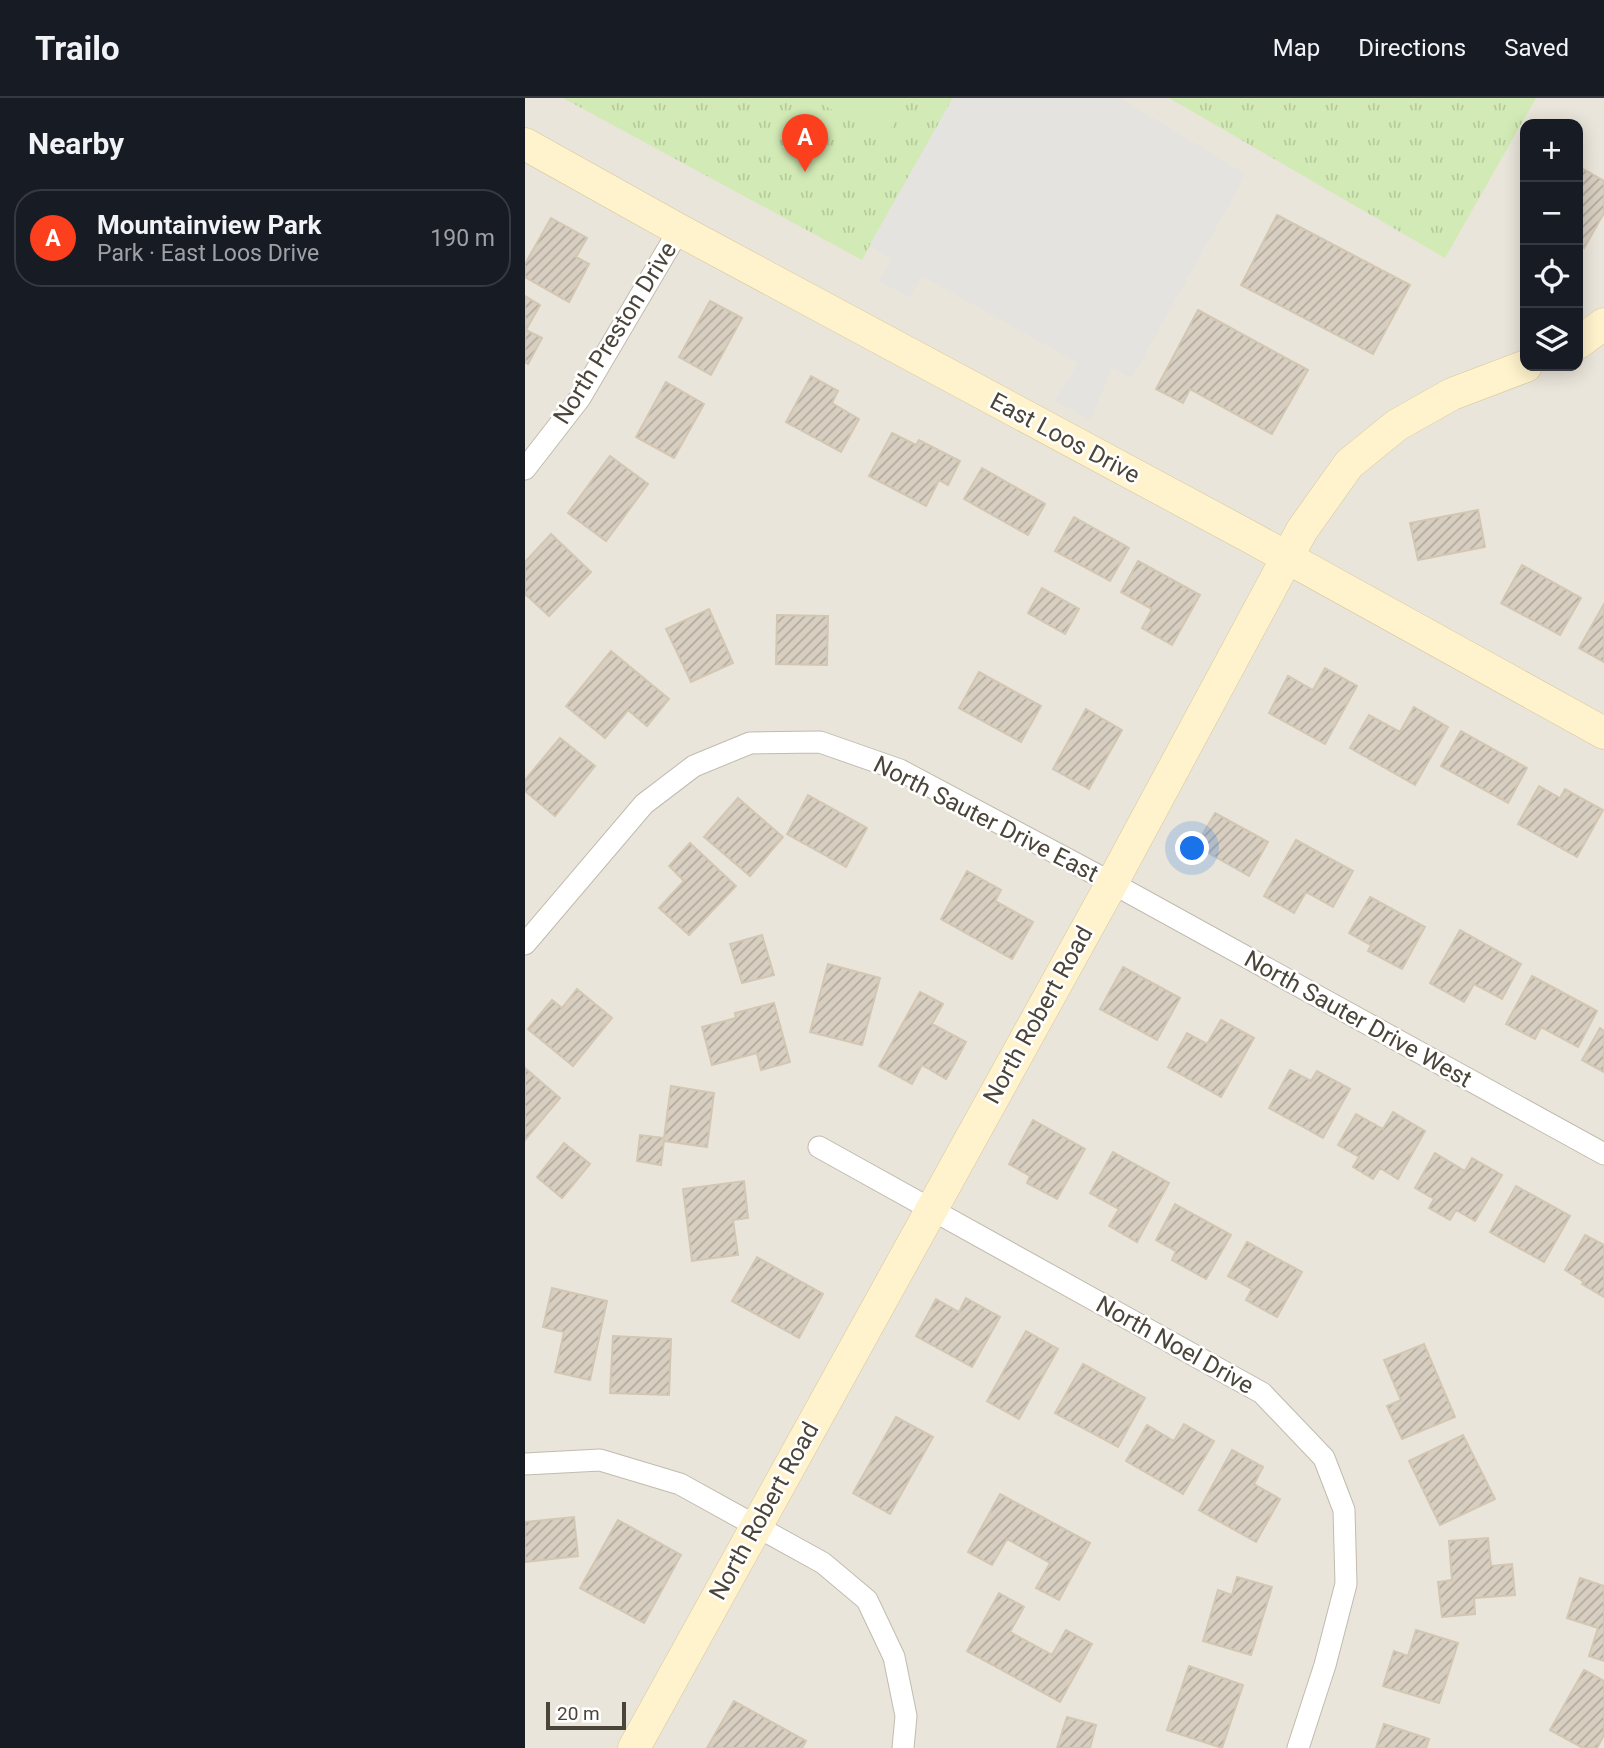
<!DOCTYPE html>
<html lang="en">
<head>
<meta charset="utf-8">
<style>
	body { margin:0; font-family:Roboto,sans-serif; background:#242831; color:#f1f3f6 }
	.controls { position:absolute; right:21px; top:21px; display:grid; overflow:hidden; border-radius:14px; box-shadow:0 4px 18px #0003 }
	.controls button { width:63px; height:63px; display:grid; place-items:center; padding:0; border:0; border-bottom:2px solid #363941; background:#171b24; color:#f1f3f6; font:35px sans-serif }
	.scale { position:absolute; left:21px; bottom:18px; width:80px; box-sizing:border-box; padding-left:7px; border:4px solid #4b4439; border-top:0; font-size:19px; line-height:24px; white-space:nowrap; color:#4b4439; -webkit-text-stroke:5px #fff; paint-order:stroke }
	.you { position:absolute; left:668px; top:751px; width:24px; height:24px; margin:-18px; border:5px solid #fff; border-radius:50%; background:#1a73e8; box-shadow:0 0 0 10px #1a73e833 }
	.badge { display:grid; place-items:center; width:46px; height:46px; border-radius:50%; background:#fc3f1d; color:#fff; font-size:23px; font-weight:700 }
	.pin { position:absolute; translate:-50% -58px; filter:drop-shadow(0 2px 4px #0008) }
	.pin::after { content:''; position:absolute; top:37px; width:24px; height:21px; background:inherit; clip-path:polygon(0 0,100% 0,50% 100%) }
	.list { margin:0; padding:0; list-style:none }
	h2 { display:flex; justify-content:space-between; align-items:center; height:91px; margin:0; padding:0 28px; font-size:30px }
	h2 small { font-size:23px; font-weight:400; color:#9ea1a6 }
	.list li { display:grid; grid-template-columns:46px 1fr auto; gap:21px; align-items:center; box-sizing:border-box; height:98px; margin:0 14px 14px; padding:0 14px; border:2px solid #363941; border-radius:28px }
	.list b { display:block; font-size:26px; white-space:nowrap }
	.list p { margin:0; font-size:23px; white-space:nowrap; color:#9ea1a6 }
	.list em { font-size:23px; font-style:normal; color:#9ea1a6 }
	.icon { flex:none; width:38px; height:38px; fill:none; stroke:currentColor; stroke-width:2; stroke-linecap:round; stroke-linejoin:round }
	.map { position:relative; flex:none; width:1079px; height:1650px; overflow:hidden }
	header { display:flex; align-items:center; gap:42px; box-sizing:border-box; height:98px; padding:0 35px; background:#171b24; border-bottom:2px solid #363941 }
	header strong { font-size:33px }
	nav { display:flex; gap:38px; margin-inline-start:auto; font-size:24px }
	main { display:flex }
	aside { flex:1; background:#171b24 }
	.map>svg:first-child { display:block }
	.residential { fill:#eae5da; fill-rule:evenodd }
	.grass { fill:url(#grass-tufts) }
	.pitch { fill:#d2eab5 }
	.parking { fill:#e5e3e0 }
	.building { fill:url(#building-hatch); stroke:#d3c7b4; stroke-width:2 }
	.lines { fill:none; stroke-linecap:round; stroke-linejoin:round }
	.street-casing { stroke:#c2bbae; stroke-width:23 }
	.secondary-casing { stroke:#d6c79b; stroke-width:33 }
	.street { stroke:#fff; stroke-width:21 }
	.secondary { stroke:#fff3cd; stroke-width:32 }
	.labels { text-anchor:middle; dominant-baseline:central; stroke-width:5; stroke-linejoin:round; paint-order:stroke }
	.street-label { font-size:24px; fill:#4b4439; stroke:#fff }
</style>
</head>
<body>
<header>
<strong>Trailo</strong>
<nav><a>Map</a><a>Directions</a><a>Saved</a></nav>
</header>
<main>
<aside>
<h2>Nearby<small></small></h2>
<ul class="list">
<li><span class="badge">A</span><div><b>Mountainview Park</b><p>Park · East Loos Drive</p></div><em>190 m</em></li>
</ul>
</aside>
<div class="map">
<svg width="1079" height="1650" viewBox="0 0 1079 1650">
	<defs>
		<pattern id="grass-tufts" width="24" height="20" patternUnits="userSpaceOnUse" patternTransform="scale(1.75)"><rect width="24" height="20" fill="#d2eab5"/><path d="M3 7l-1-3M5 7V3M7 7l1-3M15 17l-1-3M17 17v-4M19 17l1-3" fill="none" stroke="#b6ca9c"/></pattern>
		<pattern id="building-hatch" width="6" height="6" patternUnits="userSpaceOnUse" patternTransform="scale(1.75)"><rect width="6" height="6" fill="#d8cfc1"/><path d="M-1 1l2-2M0 6l6-6M5 7l2-2" fill="none" stroke="#b1aa9e"/></pattern>
	</defs>
	<rect width="100%" height="100%" fill="#f6f3ec"/>
	<path class="residential" d="M0 0H1079V1650H0ZM1000 26H1053V268H1000Z"/>
	<path class="grass" d="M38 0H428L337 162Z
		M644 0H1011L920 160Z"/>
	<path class="pitch" d="M286 0H382L360 41Z"/>
	<path class="parking" d="M428 0H595L721 76 607 280 587 270 565 323 529 302 553 265 397 178 384 200 354 183 367 161 344 148Z"/>
	<path class="building" d="M1053 68 1079 83V115L1059 150 1053 146Z
		M752 117 885 187 848 256 716 187Z
		M26 120 62 140 51 159 64 166 44 204 0 179V166Z
		M0 198 15 207 1 232 17 240 3 266 0 264Z
		M185 203 217 220 186 277 154 259Z
		M673 212 783 272 747 336 665 291 658 305 631 291Z
		M286 278 313 293 307 305 334 321 316 354 261 324Z
		M141 284 179 306 149 360 111 339Z
		M367 335 391 347 394 342 435 363 423 387 414 382 401 408 344 378Z
		M85 358 123 386 81 443 43 415Z
		M457 370 520 406 503 437 439 401Z
		M953 412 960 449 893 462 885 425Z
		M549 419 604 450 585 483 530 453Z
		M26 436 66 474 24 518 0 496V464Z
		M613 463 675 497 647 547 617 530 627 511 596 494Z
		M997 467 1056 500 1035 537 976 505Z
		M517 490 554 511 540 536 503 515Z
		M1079 506V564L1054 550Z
		M184 511 208 565 166 584 141 531Z
		M252 517 303 518 302 567 251 566Z
		M86 553 144 601 122 628 103 612 80 640 41 608Z
		M800 570 832 588 800 646 744 615 763 578 788 592Z
		M454 574 516 608 496 644 434 610Z
		M889 609 923 629 890 687 825 650 844 617 875 634Z
		M561 611 597 632 564 691 528 671Z
		M936 633 1002 670 983 705 916 668Z
		M35 640 70 668 30 718 0 693V682Z
		M1014 688 1035 700 1040 691 1078 712 1052 759 993 726Z
		M283 697 342 730 321 769 262 736Z
		M213 700 258 739 225 778 179 739Z
		M690 715 743 744 724 778 671 748Z
		M771 742 828 773 808 809 781 794 769 815 739 798Z
		M165 745 211 788 164 837 134 810 159 783 144 768Z
		M442 773 476 792 470 803 508 824 487 861 416 821Z
		M845 799 900 829 877 871 843 853 846 847 824 835Z
		M935 832 996 866 977 901 949 886 939 904 905 885Z
		M237 837 249 877 217 885 205 846Z
		M303 866 355 880 337 947 285 934Z
		M598 869 655 900 632 942 575 911Z
		M1007 878 1072 913 1053 949 1016 929 1010 941 981 926Z
		M52 891 87 920 48 968 3 931 27 902 37 910Z
		M395 894 418 906 407 926 441 944 421 981 397 967 387 986 354 968Z
		M249 905 265 964 236 972 232 955 187 967 177 929 211 920 210 915Z
		M696 922 729 940 696 999 643 969 662 935 682 946Z
		M1075 930 1079 933V974L1057 962Z
		M0 970 35 1000 0 1042Z
		M765 972 786 983 792 973 825 991 798 1040 744 1010Z
		M146 988 189 995 182 1049 139 1043 136 1067 112 1063 115 1037 139 1040Z
		M868 1014 900 1033 873 1081 855 1070 848 1081 828 1069 834 1059 813 1047 831 1016 858 1031Z
		M508 1022 560 1051 532 1101 502 1085 505 1078 484 1066Z
		M39 1045 65 1066 37 1100 12 1079Z
		M588 1054 644 1085 612 1144 584 1128 594 1111 565 1095Z
		M910 1055 940 1073 947 1060 977 1077 950 1123 931 1112 925 1122 904 1110 909 1101 890 1090Z
		M219 1083 223 1120 208 1122 213 1157 167 1163 158 1091Z
		M991 1088 1045 1118 1019 1164 965 1134Z
		M650 1106 706 1137 681 1181 647 1162 651 1153 631 1142Z
		M1060 1137 1079 1147V1199L1057 1186 1059 1184 1040 1172Z
		M722 1144 777 1174 752 1219 721 1202 727 1191 703 1178Z
		M232 1159 298 1196 274 1240 207 1203Z
		M27 1190 82 1203 65 1282 30 1274 39 1234 18 1229Z
		M441 1200 475 1219 447 1269 391 1238 411 1201 434 1214Z
		M501 1233 533 1251 494 1321 462 1303Z
		M88 1238 146 1241 144 1297 85 1295Z
		M899 1246 930 1319 877 1341 862 1308 876 1302 859 1262Z
		M558 1266 620 1300 593 1349 530 1315Z
		M371 1319 408 1339 365 1416 328 1395Z
		M659 1326 689 1343 658 1396 601 1363 622 1327 649 1343Z
		M938 1337 970 1401 915 1427 884 1363Z
		M707 1352 738 1369 729 1386 755 1401 731 1444 674 1412Z
		M475 1396 565 1445 534 1502 511 1490 525 1465 482 1441 467 1467 443 1454Z
		M49 1419 53 1458 0 1464V1424Z
		M93 1422 156 1457 119 1525 55 1490Z
		M963 1440 966 1468 987 1466 990 1497 949 1500 950 1516 917 1519 913 1484 927 1482 924 1443Z
		M712 1479 747 1489 726 1557 678 1543 693 1492 707 1497Z
		M1055 1480 1079 1488V1563L1064 1558 1073 1530 1042 1520Z
		M474 1495 499 1509 485 1534 527 1557 541 1532 567 1546 535 1604 442 1553Z
		M891 1532 933 1545 914 1605 858 1588 869 1553 883 1558Z
		M664 1568 718 1587 697 1650 642 1632Z
		M1059 1572 1079 1583V1637L1072 1650H1058L1025 1632Z
		M209 1603 281 1643 277 1650H182Z
		M542 1619 571 1627 565 1650H532Z
		M859 1626 904 1641 901 1650H851Z"/>
	<g class="lines">
		<g class="street-casing">
			<path id="street" d="M0 371 55 300 154 132
				M0 846 119 706 169 668 225 645 295 644 375 672 587 785 1079 1056
				M294 1049 737 1295 799 1360 819 1412 821 1486 800 1567 773 1650
				M0 1366 75 1362 155 1386 298 1465 342 1502 369 1559 381 1618 378 1650"/>
		</g>
		<g class="secondary-casing">
			<path id="secondary" d="M0 46 154 132 725 439 1079 635
				M1053 245 1079 226
				M109 1650 587 785 777 432 824 366 872 327 927 296 1001 268"/>
		</g>
		<use href="#street" class="street"/>
		<use href="#secondary" class="secondary"/>
	</g>
	<g class="labels">
		<g class="street-label">
			<text transform="translate(90 235) rotate(-58)">North Preston Drive</text>
			<text transform="translate(540 340) rotate(28)">East Loos Drive</text>
			<text transform="translate(461 721) rotate(27)">North Sauter Drive East</text>
			<text transform="translate(513 917) rotate(-61)">North Robert Road</text>
			<text transform="translate(833 921) rotate(29)">North Sauter Drive West</text>
			<text transform="translate(650 1247) rotate(29)">North Noel Drive</text>
			<text transform="translate(239 1413) rotate(-61)">North Robert Road</text>
		</g>
	</g>
</svg>
<div class="controls">
<button>+</button>
<button>−</button>
<button><svg class="icon" aria-label="locate" viewBox="0 0 24 24"><circle cx="12" cy="12" r="6"/><path d="M12 2v4M12 18v4M2 12h4M18 12h4"/></svg></button>
<button><svg class="icon" aria-label="layers" viewBox="0 0 24 24"><path d="M12 4l9 5-9 5-9-5zM3 14l9 5 9-5"/></svg></button>
</div>
<div class="scale">20 m</div>
<div class="you"></div>
<div class="pin badge" style="left:280px;top:74px">A</div>
</div>
</main>
</body>
</html>
